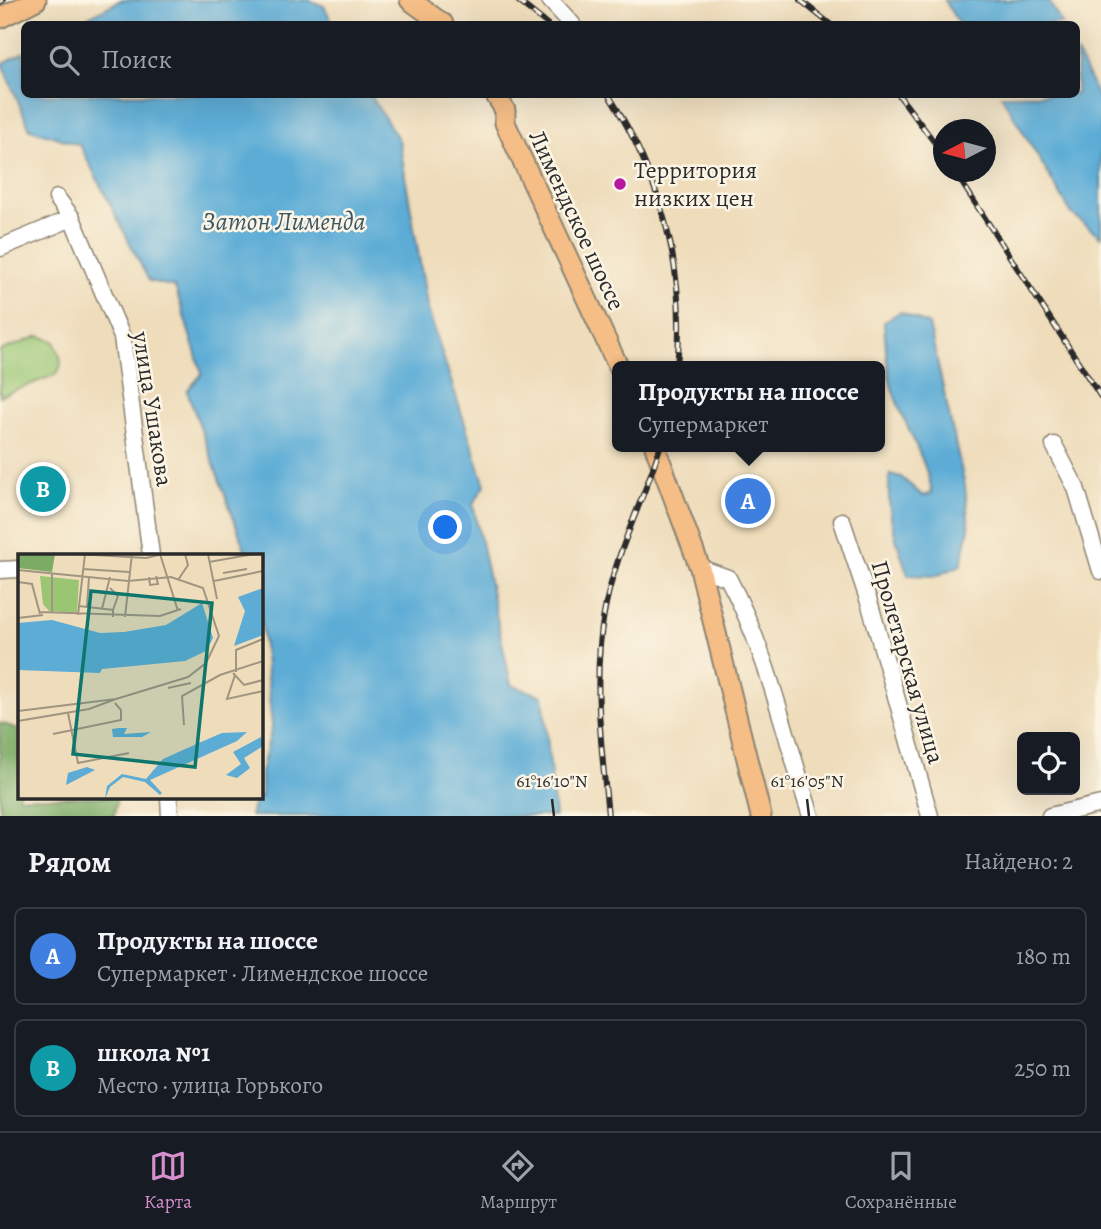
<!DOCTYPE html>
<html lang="ru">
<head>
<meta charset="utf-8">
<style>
	body { margin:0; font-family:Alegreya,serif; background:#20242c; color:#f1f3f6 }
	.controls { position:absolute; right:21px; bottom:21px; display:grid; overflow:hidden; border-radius:10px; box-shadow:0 7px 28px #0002 }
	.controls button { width:63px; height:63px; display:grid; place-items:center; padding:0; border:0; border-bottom:2px solid #363941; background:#171b24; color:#f1f3f6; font:35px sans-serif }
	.compass { position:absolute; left:933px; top:119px; width:63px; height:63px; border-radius:50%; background:#171b24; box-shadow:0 7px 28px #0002; rotate:264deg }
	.you { position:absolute; left:446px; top:528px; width:24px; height:24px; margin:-18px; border:5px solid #fff; border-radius:50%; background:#1a73e8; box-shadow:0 0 0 10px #1a73e833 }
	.badge { display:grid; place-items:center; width:46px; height:46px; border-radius:50%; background:#d690ce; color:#fff; font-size:23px; font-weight:700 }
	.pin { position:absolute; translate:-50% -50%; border:4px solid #fff; box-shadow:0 2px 7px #0006 }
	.popup { position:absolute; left:612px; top:361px; width:273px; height:91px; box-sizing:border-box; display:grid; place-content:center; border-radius:10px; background:#171b24; filter:drop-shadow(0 2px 5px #0005); font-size:23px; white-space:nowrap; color:#9ea1a6 }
	.popup b { font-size:26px; color:#f1f3f6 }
	.popup::after { content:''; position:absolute; left:50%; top:100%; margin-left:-14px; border:14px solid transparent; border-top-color:#171b24 }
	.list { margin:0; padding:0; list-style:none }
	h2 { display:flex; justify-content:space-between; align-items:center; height:91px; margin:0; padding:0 28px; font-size:30px }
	h2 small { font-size:23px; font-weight:400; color:#9ea1a6 }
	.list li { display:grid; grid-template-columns:46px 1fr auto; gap:21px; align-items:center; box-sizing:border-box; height:98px; margin:0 14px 14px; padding:0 14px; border:2px solid #363941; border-radius:10px }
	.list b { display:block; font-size:26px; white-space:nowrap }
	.list p { margin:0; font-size:23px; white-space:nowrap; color:#9ea1a6 }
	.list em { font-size:23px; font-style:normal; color:#9ea1a6 }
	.icon { flex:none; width:38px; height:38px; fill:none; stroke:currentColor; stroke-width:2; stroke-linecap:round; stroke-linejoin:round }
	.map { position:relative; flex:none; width:1101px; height:816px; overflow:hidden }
	.search { position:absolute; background:#171b24; box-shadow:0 7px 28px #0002; left:21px; right:21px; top:21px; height:77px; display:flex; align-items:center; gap:18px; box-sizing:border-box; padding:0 24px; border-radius:10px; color:#9ea1a6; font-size:26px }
	.sheet { height:315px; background:#171b24 }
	nav { display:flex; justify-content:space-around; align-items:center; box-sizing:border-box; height:98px; border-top:2px solid #363941; background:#171b24; font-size:19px; color:#9ea1a6 }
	nav a { display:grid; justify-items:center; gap:4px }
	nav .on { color:#d690ce }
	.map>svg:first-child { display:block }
	.green { fill:#9ac673; stroke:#62784f; stroke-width:2 }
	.forest { fill:#7bab65; stroke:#536b48; stroke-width:2 }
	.water { fill:#5cacd6; stroke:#446c80; stroke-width:2 }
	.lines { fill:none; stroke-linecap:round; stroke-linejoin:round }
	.minor-casing { stroke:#8c8472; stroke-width:19 }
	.major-casing { stroke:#8c8472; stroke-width:23 }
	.minor { stroke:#fff; stroke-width:16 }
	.major { stroke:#f6be87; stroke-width:19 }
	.rail-casing { stroke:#2b2b2b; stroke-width:6 }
	.rail { stroke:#fcf5e5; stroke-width:3.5; stroke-dasharray:10; stroke-linecap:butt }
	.ticks { fill:none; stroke:#2b2b2b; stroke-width:2.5 }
	.poi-dot { fill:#b5179e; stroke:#fcf5e5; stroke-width:2.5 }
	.labels { text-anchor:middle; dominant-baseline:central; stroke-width:5; stroke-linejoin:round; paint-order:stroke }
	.poi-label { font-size:24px; fill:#2b2b2b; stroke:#fcf5e5; text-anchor:start }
	.street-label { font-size:24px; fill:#2b2b2b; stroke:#fcf5e5 }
	.water-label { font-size:26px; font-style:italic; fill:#3c5867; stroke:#fcf5e5 }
	.inset-road { fill:none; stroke:#a09581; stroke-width:2 }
	.view { fill:#0f766e; fill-opacity:0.15; stroke:#0f766e; stroke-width:3.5 }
	.inset-edge { fill:none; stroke:#2b2b2b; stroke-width:3.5 }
	.ticks-label { font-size:18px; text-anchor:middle; fill:#2b2b2b; stroke:#fcf5e5; stroke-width:5; stroke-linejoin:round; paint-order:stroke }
</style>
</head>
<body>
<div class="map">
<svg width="1101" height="816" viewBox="0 0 1101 816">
	<rect width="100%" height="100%" fill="#fcf5e5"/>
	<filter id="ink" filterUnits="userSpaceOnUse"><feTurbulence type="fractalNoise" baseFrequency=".0143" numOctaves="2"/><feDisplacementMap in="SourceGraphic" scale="14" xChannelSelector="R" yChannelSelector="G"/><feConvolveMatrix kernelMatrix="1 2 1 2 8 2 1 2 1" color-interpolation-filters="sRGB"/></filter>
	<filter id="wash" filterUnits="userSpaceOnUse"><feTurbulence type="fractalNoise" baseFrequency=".00686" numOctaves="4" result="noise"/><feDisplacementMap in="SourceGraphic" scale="28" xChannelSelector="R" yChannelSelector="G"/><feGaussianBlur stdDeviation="1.57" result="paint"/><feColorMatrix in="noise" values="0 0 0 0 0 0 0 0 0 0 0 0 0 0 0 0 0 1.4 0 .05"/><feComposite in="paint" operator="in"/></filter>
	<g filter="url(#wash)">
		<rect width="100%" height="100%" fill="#eedcba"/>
		<path class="green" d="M39 336 54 341C59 354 66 364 55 375L0 396V351Z"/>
		<path class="forest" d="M0 723 19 729V797H117L114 816H0Z"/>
		<path class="water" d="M121 0H309L324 6 333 24H75Z
			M944 0H1048L1062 24H959Z
			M24 52V94L370 95 399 140 428 310 485 485 473 504 511 685 543 696 555 816H250L255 797H261V773L272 726 261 617V555H247L187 391 202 374 175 287 149 281 80 145 30 129 2 64Z
			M1077 53 1101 103V237L1072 214 1001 95 1076 94Z
			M900 312 929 325 965 486 969 529 961 565 936 576 908 575C896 541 885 511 890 474L901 477 923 496 932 493C926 459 907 430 895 397 886 374 886 347 884 322Z"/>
	</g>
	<g filter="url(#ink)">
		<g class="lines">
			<g class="minor-casing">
				<path id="minor" d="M550 0 572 24
					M57 198 72 218 122 337 151 555
					M0 248 72 218
					M1054 445 1076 488 1101 571
					M842 521 870 605 930 816
					M700 568 728 578C768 653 785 736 811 816
					M0 570 19 569
					M169 797 170 816
					M1050 816 1101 804"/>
			</g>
			<g class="major-casing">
				<path id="major" d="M410 0 443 24
					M0 18 36 0
					M495 94 505 110V123L618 366
					M655 447 700 568 761 816"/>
			</g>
			<use href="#minor" class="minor"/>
			<use href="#major" class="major"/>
			<g class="rail-casing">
				<path id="rail" d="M517 0 547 24
					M800 0 830 24
					M0 2 3 0
					M608 94C660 175 687 270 677 366
					M898 94 944 155
					M955 172 1101 397
					M608 816C602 749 592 681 604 614 614 555 643 503 660 447"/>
			</g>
			<use href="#rail" class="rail"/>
		</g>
	</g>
	<path class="ticks" d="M552 799 554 816M807 799 809 816"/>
	<circle class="poi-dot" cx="620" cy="184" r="7"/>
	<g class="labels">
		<g class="poi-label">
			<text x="634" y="170">Территория<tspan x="634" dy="28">низких цен</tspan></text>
		</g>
		<g class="street-label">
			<text transform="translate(577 220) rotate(65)">Лимендское шоссе</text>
			<text transform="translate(153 409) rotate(81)">улица Ушакова</text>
			<text transform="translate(908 662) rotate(74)">Пролетарская улица</text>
		</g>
		<g class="water-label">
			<text x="284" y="221">Затон Лименда</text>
		</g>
	</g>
	<g transform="translate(18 554)">
		<rect width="245" height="245" fill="#eedcba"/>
		<path d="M22 22 61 26 59 59 31 57 25 50Z" fill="#9ac673"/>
		<path d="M0 0H37L34 18 0 14Z" fill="#7bab65"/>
		<path d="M245 34V81L216 92 227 57 220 43ZM184 49 195 84 188 97 167 107 84 115 82 119 0 116V69L34 66 82 79 106 78 148 71ZM101 174H109L106 180 133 178 124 183H95L94 175ZM229 178 219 187 132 226 144 239 142 241 127 228 105 223 92 233 87 245 89 232 104 220 128 225 145 205 183 188 204 179ZM243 183 245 192 226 204 232 214 219 224 208 221 223 210 215 198ZM69 213 77 216 48 231 50 219Z" fill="#5cacd6"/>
		<path class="inset-road" d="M59 0 128 4 145 0M142 0 160 57M190 0 199 45M191 8 236 0M65 15 111 18M0 16 110 27 153 23 185 34 201 82 188 109 170 123 98 145 0 157M205 19 229 15M131 23 132 31 140 30 138 22M160 26 170 11 167 0M196 27 245 17M0 28 14 30 22 60M92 34 100 42 95 56M61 52 95 56V63M69 52 71 23M84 55 92 23M22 58 142 62 163 55M34 58V20M60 61 67 0M107 63 114 0M0 64 25 61M218 118V96L245 85M215 119 226 131 245 126M217 121 209 145 245 137M150 134 173 129M50 159 60 209 111 199M0 167 71 155 98 145M166 171 164 142 202 121 245 107M35 180 103 166V156L97 149"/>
		<path class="view" d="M73 37 194 49 177 213 55 200Z"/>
		<rect width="245" height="245" class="inset-edge"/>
	</g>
	<g class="ticks-label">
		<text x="552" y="787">61°16'10"N</text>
		<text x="807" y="787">61°16'05"N</text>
	</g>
</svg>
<div class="controls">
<button><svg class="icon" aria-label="locate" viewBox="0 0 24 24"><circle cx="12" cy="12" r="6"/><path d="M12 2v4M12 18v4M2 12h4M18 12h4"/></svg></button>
</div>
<svg class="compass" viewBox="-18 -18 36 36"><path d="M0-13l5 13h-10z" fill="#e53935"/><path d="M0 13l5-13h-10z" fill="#9ea1a6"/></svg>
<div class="you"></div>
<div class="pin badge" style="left:748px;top:501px;background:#3f7fe0">A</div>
<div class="popup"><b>Продукты на шоссе</b>Супермаркет</div>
<div class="pin badge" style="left:43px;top:489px;background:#0f9aa8">B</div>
<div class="search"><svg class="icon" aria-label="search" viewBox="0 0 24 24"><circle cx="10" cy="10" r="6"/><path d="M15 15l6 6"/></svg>Поиск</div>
</div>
<section class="sheet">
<h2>Рядом<small>Найдено: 2</small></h2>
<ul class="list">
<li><span class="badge" style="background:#3f7fe0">A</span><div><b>Продукты на шоссе</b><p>Супермаркет · Лимендское шоссе</p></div><em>180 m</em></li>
<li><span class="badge" style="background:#0f9aa8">B</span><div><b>школа №1</b><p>Место · улица Горького</p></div><em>250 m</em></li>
</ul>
</section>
<nav>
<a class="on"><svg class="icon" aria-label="map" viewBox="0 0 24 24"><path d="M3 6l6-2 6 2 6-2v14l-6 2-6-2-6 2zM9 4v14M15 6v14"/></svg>Карта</a>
<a><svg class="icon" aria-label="directions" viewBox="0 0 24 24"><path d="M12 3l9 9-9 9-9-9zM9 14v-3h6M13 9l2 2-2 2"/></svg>Маршрут</a>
<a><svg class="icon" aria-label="saved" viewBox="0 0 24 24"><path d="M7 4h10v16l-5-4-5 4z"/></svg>Сохранённые</a>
</nav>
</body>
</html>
